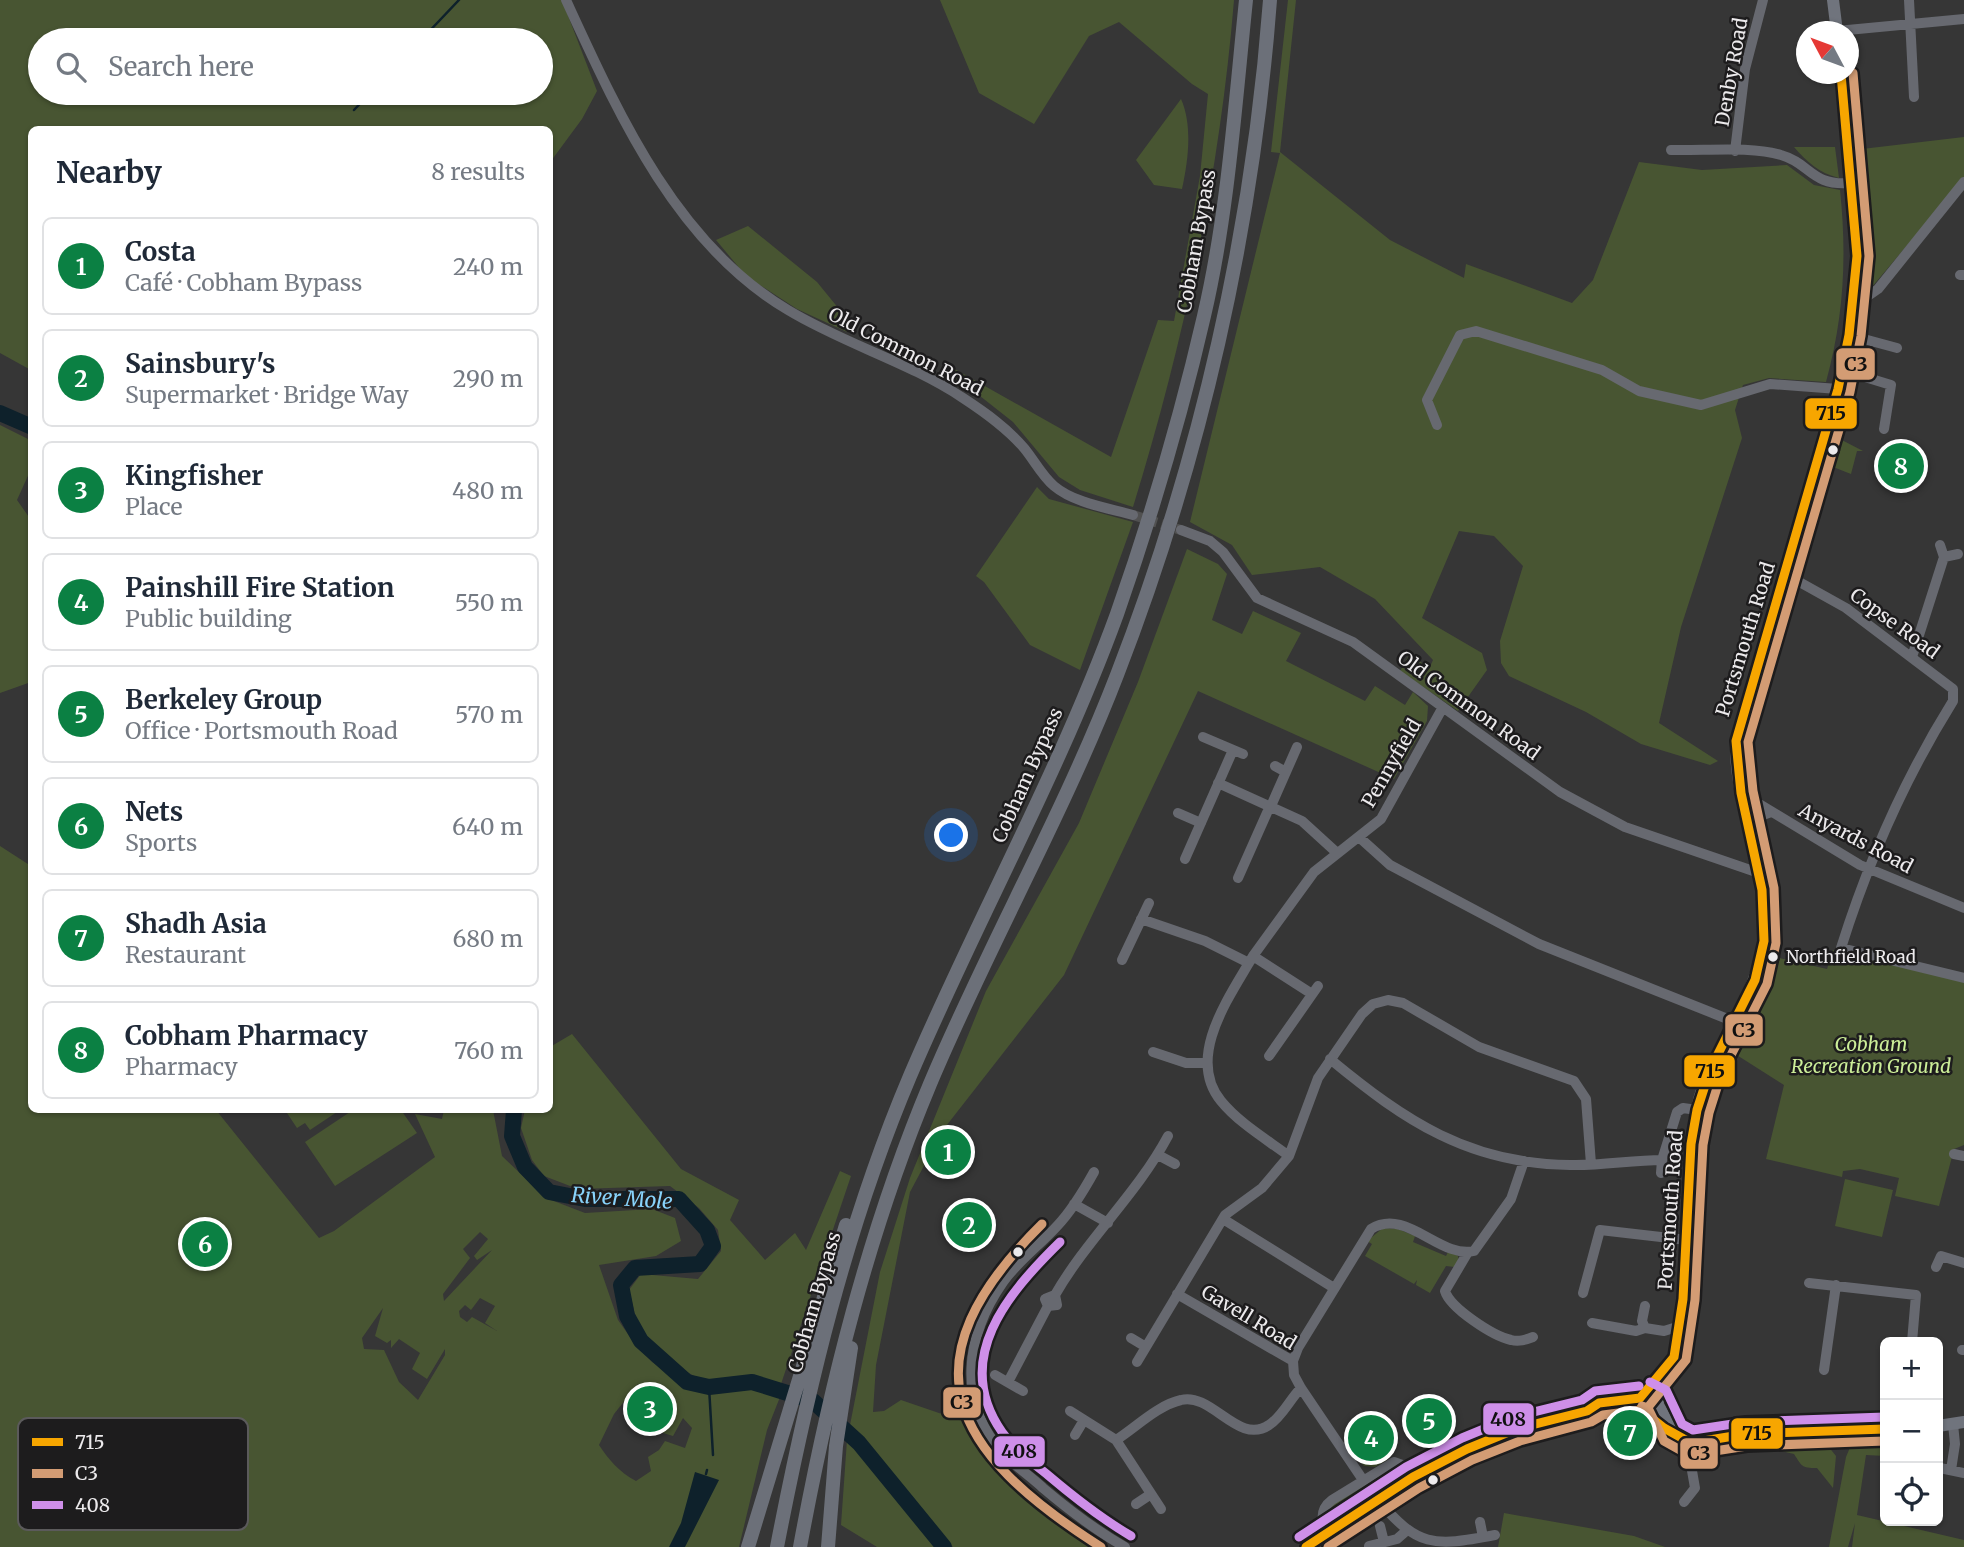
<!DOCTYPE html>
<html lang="en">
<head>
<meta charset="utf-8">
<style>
	body { margin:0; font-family:Merriweather,serif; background:#f2f2f3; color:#1f2937 }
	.controls { position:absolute; right:21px; bottom:21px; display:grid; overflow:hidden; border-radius:10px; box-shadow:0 2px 5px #0004 }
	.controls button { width:63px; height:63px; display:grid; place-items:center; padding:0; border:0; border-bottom:2px solid #e0e1e3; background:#fff; color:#1f2937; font:35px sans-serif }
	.compass { position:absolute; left:1796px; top:21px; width:63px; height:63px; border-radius:50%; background:#fff; box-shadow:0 2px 5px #0004; rotate:311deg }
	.you { position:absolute; left:952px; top:836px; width:24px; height:24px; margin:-18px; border:5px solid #fff; border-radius:50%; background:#1a73e8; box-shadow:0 0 0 10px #1a73e833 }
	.badge { display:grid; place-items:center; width:46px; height:46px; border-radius:50%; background:#0b8043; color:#fff; font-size:23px; font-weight:700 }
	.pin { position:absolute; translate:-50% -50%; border:4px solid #fff; box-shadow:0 2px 7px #0006 }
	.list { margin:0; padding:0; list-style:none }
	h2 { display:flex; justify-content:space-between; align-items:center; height:91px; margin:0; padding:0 28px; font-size:30px }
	h2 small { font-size:23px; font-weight:400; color:#747a83 }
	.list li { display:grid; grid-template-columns:46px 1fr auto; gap:21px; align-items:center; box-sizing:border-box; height:98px; margin:0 14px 14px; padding:0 14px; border:2px solid #e0e1e3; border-radius:10px }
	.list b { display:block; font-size:26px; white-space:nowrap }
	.list p { margin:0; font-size:23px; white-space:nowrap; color:#747a83 }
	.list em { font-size:23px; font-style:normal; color:#747a83 }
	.icon { flex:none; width:38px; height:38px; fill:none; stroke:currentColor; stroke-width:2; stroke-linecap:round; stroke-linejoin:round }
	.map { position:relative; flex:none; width:1964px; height:1547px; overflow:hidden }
	.search { position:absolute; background:#fff; box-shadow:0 2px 5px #0004; left:28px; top:28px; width:525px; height:77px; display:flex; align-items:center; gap:18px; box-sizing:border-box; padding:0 24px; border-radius:38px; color:#747a83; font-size:26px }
	.panel { position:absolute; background:#fff; box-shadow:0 2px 5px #0004; left:28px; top:126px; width:525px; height:987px; border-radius:10px }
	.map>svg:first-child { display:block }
	.green { fill:#485532; fill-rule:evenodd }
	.water { fill:#0e212b }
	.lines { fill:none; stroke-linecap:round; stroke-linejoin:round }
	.stream { stroke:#0e212b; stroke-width:2.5 }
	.river { stroke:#0e212b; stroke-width:16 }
	.minor-tunnel { stroke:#515151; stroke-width:10; stroke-dasharray:10 5; stroke-linecap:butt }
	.minor { stroke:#676970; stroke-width:10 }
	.major { stroke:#70747d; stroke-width:12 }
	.highway { stroke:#6c7079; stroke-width:14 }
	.bus-1-casing { stroke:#1d1c1d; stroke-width:14 }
	.bus-2-casing { stroke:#1d1c1d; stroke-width:14 }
	.bus-3-casing { stroke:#1d1c1d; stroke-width:14 }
	.bus-1 { stroke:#f7a600; stroke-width:9 }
	.bus-2 { stroke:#d39c74; stroke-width:9 }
	.bus-3 { stroke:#ce8fe9; stroke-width:9 }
	.bus-dot { fill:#eceaec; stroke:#1d1c1d; stroke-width:2.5 }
	.labels { text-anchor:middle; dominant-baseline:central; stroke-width:5; stroke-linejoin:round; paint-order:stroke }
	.bus-label { font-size:17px; fill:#eceaec; stroke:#1d1c1d; text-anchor:start }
	.street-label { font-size:19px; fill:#eceaec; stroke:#1d1c1d }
	.park-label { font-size:19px; font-style:italic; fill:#ccee98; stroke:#1d1c1d }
	.water-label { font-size:21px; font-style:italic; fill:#88d3fb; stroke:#1d1c1d }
	.key { fill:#1d1c1d; stroke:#5b5a5b; stroke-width:2 }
	.key-label { font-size:19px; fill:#eceaec }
	.line-badge { stroke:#1d1c1d; stroke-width:2.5 }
	.pale-badge-label { font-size:19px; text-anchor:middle; font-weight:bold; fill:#111 }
</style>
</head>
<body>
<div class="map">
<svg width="1964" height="1547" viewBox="0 0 1964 1547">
	<rect width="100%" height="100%" fill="#363636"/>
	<path class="green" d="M0 0H562L597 91 582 119 551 161 550 130H32L31 370 29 369 0 353ZM40 40H541V93H40Z
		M940 0H1234C1220 172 1184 342 1133 507L1080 490 1059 477 1013 422 980 396 941 376 944 363 1111 457 1158 320 1174 321 1200 176 1208 94 1192 84 1119 22 1089 36 1034 124 979 93Z
		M1288 0H1296L1280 152 1390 240 1464 278 1466 264 1572 303 1593 280 1639 162 1702 170 1787 165 1814 185 1840 190C1847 256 1844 317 1826 382L1769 378 1743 385 1735 410 1742 438 1681 627 1659 723 1718 761 1710 765 1641 744 1586 712 1509 676 1501 663 1500 641 1523 566 1494 536 1459 531 1422 618 1482 653 1487 670 1458 711 1400 671 1410 653 1429 669 1433 660 1375 599 1320 567 1252 575 1232 545 1190 522 1280 153 1271 152Z
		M1181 99C1193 126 1188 161 1182 189L1154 185 1136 160Z
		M1964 137V178L1871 288 1865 280 1862 149Z
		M1794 147H1835L1839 178C1819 173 1807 162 1794 147Z
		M748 226 817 282 848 320 847 332 797 309 746 276 716 240Z
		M0 425 32 441 31 469 17 500 31 520V682L0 693Z
		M1836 437 1863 451H1857L1851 474 1828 465Z
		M1037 487 1049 499 1133 522 1080 670 1030 645 984 582 976 576Z
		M1187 549 1218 564 1227 574 1212 620 1242 634 1253 611 1301 633 1286 661 1365 701 1375 686 1405 705 1413 692 1428 706 1427 721 1394 779 1198 691 1064 975 943 1130 910 1192 876 1365 873 1412 884 1411 901 1400 971 1424 1003 1463 1057 1512 1105 1547H953L850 1425 880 1272 910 1178 986 991 1079 823 1138 682Z
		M0 846 31 866 32 1110H216L319 1238 334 1231 435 1157 415 1114 442 1119 444 1110H493L502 1156 546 1198 585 1213 652 1209 675 1218 681 1241 656 1256 599 1265 618 1320 635 1344 652 1362 681 1381 707 1392 751 1387 780 1397 767 1430 739 1547H0ZM480 1232 488 1239 474 1256 477 1260 492 1250 444 1301 443 1294 470 1258 463 1249ZM480 1298 495 1306 485 1323 497 1331 472 1317 467 1322 460 1317 459 1311 465 1305 471 1310ZM383 1308 375 1336 387 1343 391 1340V1348L399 1339 420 1353 412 1369 427 1379 445 1349V1355L418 1400 399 1382 384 1350 364 1349 362 1338ZM638 1384 668 1409 663 1433 673 1436 683 1418 692 1428 685 1448 665 1441 659 1450 648 1457 651 1471 636 1481C619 1472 609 1460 599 1445L614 1414Z
		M1833 950 1964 981V1145L1954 1149 1939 1206 1895 1196 1899 1178 1860 1169 1843 1171 1842 1177 1766 1159 1784 1085 1732 1052 1761 995 1771 956 1827 969Z
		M572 1034 681 1169 739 1200 730 1220 765 1260 795 1233 806 1250 840 1171 851 1176 780 1387C755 1378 736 1382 711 1381 692 1381 651 1348 642 1332 635 1321 633 1303 629 1290L641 1274 698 1279 721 1251 718 1230 699 1208 670 1186 578 1189 544 1176 532 1160 521 1128 525 1110H550V1047Z
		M285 1110H340L310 1130 305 1123 297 1128Z
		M353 1110H401L417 1133 335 1186 305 1142Z
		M1845 1179 1893 1190 1882 1237 1835 1226Z
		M1383 1228 1398 1229 1415 1236 1413 1242 1446 1256 1449 1250 1458 1256 1459 1262 1455 1267 1446 1266 1430 1293 1416 1285 1417 1280 1414 1284 1365 1256 1372 1244 1367 1241Z
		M1820 1436 1836 1456 1833 1488 1817 1468C1801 1468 1802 1466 1794 1454L1768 1448 1766 1439Z
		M1861 1436 1885 1440V1456L1866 1455 1857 1515 1964 1540V1547H1852L1855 1523 1848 1547H1829L1846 1457 1851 1445Z
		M847 1440 856 1448 936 1547H877L841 1525Z
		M1361 1448 1367 1456 1379 1448 1387 1460 1375 1467 1364 1466 1353 1454Z
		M1394 1466 1403 1471 1327 1520V1508Z
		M1504 1513 1634 1536 1665 1547H1498Z"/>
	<path class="water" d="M695 1472 719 1480 685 1547H669L681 1523Z"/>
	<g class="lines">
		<path class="stream" d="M421 40 459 0
			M354 110 370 93
			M709 1387 713 1455
			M706 1474 707 1470"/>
		<path class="river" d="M0 413 32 427
			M514 1110 512 1136 525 1167 549 1192 585 1199H679L707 1230 713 1246 700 1264 635 1268 621 1285 627 1316 641 1341 687 1382 709 1387 752 1382 813 1401 859 1443 944 1547"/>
		<path class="minor-tunnel" d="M1133 515 1181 530"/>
		<path class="minor" d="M566 0C618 113 676 244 788 310 844 344 909 362 963 398 986 413 1007 428 1024 448 1034 460 1042 476 1054 486 1074 503 1108 508 1133 515
			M1909 0 1914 97
			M1837 31 1964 19
			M1671 150C1704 151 1751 146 1781 155 1810 163 1811 186 1850 183
			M1735 151 1745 69 1763 0
			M1960 275H1964
			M1854 300 1865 298 1878 289 1964 182
			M1849 335 1897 348
			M1842 370 1891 385 1884 429
			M1437 425 1427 400 1460 335 1476 331 1602 370 1639 391 1701 405 1770 384 1838 389
			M1181 530 1210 541 1223 552 1257 598 1353 642 1560 792 1625 827 1759 873
			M1944 557 1958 554
			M1785 574 1846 608 1953 689V701C1905 778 1868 862 1841 948L1964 978
			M1912 657 1944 557 1940 545
			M1203 737 1243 754
			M1275 766 1286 772
			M1218 783 1302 821 1336 852
			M1741 793 1860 865 1964 908
			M1271 806 1297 747
			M1178 813 1201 823
			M1747 821 1771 812
			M1360 838 1390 865 1539 944 1735 1022
			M1185 859 1233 750
			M1238 878 1270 806
			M1141 919 1205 941 1249 963
			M1253 956 1314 872 1381 819 1443 707
			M1122 960 1149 903
			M1153 1052 1186 1063H1207
			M1269 1056 1318 986
			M1330 1059C1405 1121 1469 1164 1570 1165 1601 1166 1631 1160 1662 1160
			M1954 1154 1964 1156
			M1158 1155 1175 1164
			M1289 1156C1266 1139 1239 1123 1221 1101 1185 1057 1230 996 1253 956L1312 994
			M1094 1172C1084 1190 1073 1209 1058 1225 1040 1245 1019 1260 1003 1282 966 1335 956 1402 1003 1453 1015 1466 1030 1476 1043 1488 1069 1510 1095 1530 1125 1547
			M1661 1173 1662 1160 1677 1112 1683 1108 1697 1110
			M1074 1204 1108 1223
			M1223 1219 1334 1288
			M1468 1252 1445 1291C1450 1308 1493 1336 1511 1340 1519 1342 1525 1340 1533 1337
			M1936 1267 1941 1256 1964 1263
			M1809 1283 1916 1295 1912 1342
			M1583 1293 1600 1230 1687 1240
			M1177 1294 1293 1361 1294 1375 1301 1388 1363 1480
			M1055 1295C1087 1239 1137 1194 1168 1136
			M1645 1306 1642 1321 1645 1328 1664 1331 1680 1326
			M1592 1323 1636 1331 1645 1328
			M1131 1338 1146 1347
			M1962 1350H1964
			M1293 1361 1298 1348 1371 1229C1406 1207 1440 1259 1474 1251L1511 1199 1524 1161
			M1137 1362 1225 1215 1262 1188 1289 1156 1318 1078 1362 1014 1373 1004 1388 1000 1403 1003 1479 1047 1574 1081 1586 1099 1591 1164
			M1824 1370 1836 1285
			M995 1375 1023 1391
			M1008 1382 1048 1306 1045 1299 1055 1295 1057 1305 1048 1306
			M1070 1411 1116 1440 1161 1509
			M1075 1435 1084 1420
			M1116 1440C1135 1428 1158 1405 1181 1400 1212 1392 1238 1446 1269 1425 1282 1417 1290 1399 1301 1388
			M1940 1468 1964 1473
			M1951 1470 1955 1444 1953 1424
			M1377 1499C1418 1547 1432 1547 1495 1535
			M1684 1502 1695 1488 1687 1442
			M1136 1504 1151 1494
			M1480 1522 1483 1537
			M1380 1526 1384 1542
			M1327 1533C1321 1521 1320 1509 1332 1500L1394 1462 1405 1466 1413 1477
			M1369 1546 1397 1539 1405 1532"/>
		<path class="major" d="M1833 0 1837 32
			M1640 1398 1671 1361
			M1658 1401C1703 1324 1678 1196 1697 1108 1711 1045 1761 997 1765 930 1768 866 1734 805 1736 741L1838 389 1849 335 1857 256 1841 74
			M1658 1405 1673 1432
			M1640 1409 1664 1428 1691 1443 1746 1434 1885 1429
			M1587 1411 1599 1403 1640 1398
			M1938 1426 1964 1422
			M1306 1547 1413 1477 1492 1438 1582 1412 1601 1414 1640 1409"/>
		<path class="highway" d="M748 1547 846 1225
			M777 1547C808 1387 846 1227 910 1076 976 921 1059 773 1117 614 1151 517 1181 416 1204 316 1228 213 1235 105 1246 0
			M800 1547C829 1390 868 1232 930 1084 988 946 1063 815 1117 675 1200 461 1253 229 1270 0
			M828 1547 836 1446 851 1348"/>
		<g class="bus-1-casing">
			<path id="bus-1" d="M1640 1398 1674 1357 1683 1299 1691 1144 1697 1110 1710 1070 1755 980 1764 941 1762 890 1741 793 1736 741 1838 389 1849 335 1857 256 1841 74
				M1640 1409 1664 1428 1691 1443 1746 1434 1885 1429
				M1306 1547 1413 1477 1467 1449 1516 1429 1587 1411 1599 1403 1640 1398"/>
		</g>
		<g class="bus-2-casing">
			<path id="bus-2" d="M1042 1224C901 1363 950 1451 1101 1547
				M1642 1406 1648 1408 1664 1441 1689 1455 1747 1446 1885 1441
				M1649 1406 1686 1360 1695 1300 1703 1145 1709 1113 1721 1075 1767 984 1776 943 1774 888 1753 791 1748 742 1850 392 1861 336 1869 256 1853 73
				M1328 1547 1419 1488 1472 1460 1520 1441 1591 1422 1603 1415 1641 1410"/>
		</g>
		<g class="bus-3-casing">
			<path id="bus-3" d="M1060 1242C1008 1293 951 1359 1002 1432 1015 1450 1033 1463 1049 1476 1075 1498 1102 1519 1131 1536
				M1650 1382 1666 1390 1682 1424 1693 1430 1746 1422 1885 1417
				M1299 1537 1406 1467 1462 1438 1513 1417 1582 1400 1595 1391 1639 1386"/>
		</g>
		<use href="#bus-1" class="bus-1"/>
		<use href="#bus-2" class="bus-2"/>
		<use href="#bus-3" class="bus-3"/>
	</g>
	<g class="bus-dot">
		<circle cx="1833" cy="450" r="6"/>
		<circle cx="1773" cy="957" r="6"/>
		<circle cx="1018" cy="1252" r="6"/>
		<circle cx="1433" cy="1480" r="6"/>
	</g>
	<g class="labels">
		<g class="bus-label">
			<text x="1786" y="957">Northfield Road</text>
		</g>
		<g class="street-label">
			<text transform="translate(1731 72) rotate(-80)">Denby Road</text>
			<text transform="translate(1196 241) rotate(-80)">Cobham Bypass</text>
			<text transform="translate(906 351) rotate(27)">Old Common Road</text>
			<text transform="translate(1895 623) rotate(36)">Copse Road</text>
			<text transform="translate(1745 639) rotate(-73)">Portsmouth Road</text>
			<text transform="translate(1469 705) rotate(36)">Old Common Road</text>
			<text transform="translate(1391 763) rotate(-60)">Pennyfield</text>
			<text transform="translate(1027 775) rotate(-66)">Cobham Bypass</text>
			<text transform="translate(1856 838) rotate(28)">Anyards Road</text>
			<text transform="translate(1670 1210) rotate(-86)">Portsmouth Road</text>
			<text transform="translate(814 1302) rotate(-74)">Cobham Bypass</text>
			<text transform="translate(1249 1317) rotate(31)">Gavell Road</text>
		</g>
		<g class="park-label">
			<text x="1871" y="1044">Cobham<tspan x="1871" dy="22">Recreation Ground</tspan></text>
		</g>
		<g class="water-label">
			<text transform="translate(622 1198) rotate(4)">River Mole</text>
		</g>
	</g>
	<rect x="18" y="1418" width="230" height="112" rx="10" class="key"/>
	<rect x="32" y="1438" width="31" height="8" fill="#f7a600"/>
	<rect x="32" y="1469" width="31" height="9" fill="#d39c74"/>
	<rect x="32" y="1501" width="31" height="8" fill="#ce8fe9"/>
	<g class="key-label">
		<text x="75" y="1449">715</text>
		<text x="75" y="1480">C3</text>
		<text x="75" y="1512">408</text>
	</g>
	<g class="line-badge">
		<rect x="1835" y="347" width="41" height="34" rx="7" fill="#d39c74"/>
		<rect x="1804" y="397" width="54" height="33" rx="7" fill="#f7a600"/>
		<rect x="1724" y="1013" width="40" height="34" rx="7" fill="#d39c74"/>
		<rect x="1683" y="1054" width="53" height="34" rx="7" fill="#f7a600"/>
		<rect x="942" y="1386" width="40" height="33" rx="7" fill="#d39c74"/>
		<rect x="1482" y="1402" width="53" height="34" rx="7" fill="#ce8fe9"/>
		<rect x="1730" y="1417" width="54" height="33" rx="7" fill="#f7a600"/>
		<rect x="993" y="1435" width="53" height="33" rx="7" fill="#ce8fe9"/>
		<rect x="1679" y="1437" width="40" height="33" rx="7" fill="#d39c74"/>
	</g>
	<g class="pale-badge-label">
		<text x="1856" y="371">C3</text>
		<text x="1831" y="420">715</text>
		<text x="1744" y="1037">C3</text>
		<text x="1710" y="1078">715</text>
		<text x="962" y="1409">C3</text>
		<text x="1508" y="1426">408</text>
		<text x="1757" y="1440">715</text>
		<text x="1019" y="1458">408</text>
		<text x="1699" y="1460">C3</text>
	</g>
</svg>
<div class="controls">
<button>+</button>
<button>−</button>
<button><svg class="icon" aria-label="locate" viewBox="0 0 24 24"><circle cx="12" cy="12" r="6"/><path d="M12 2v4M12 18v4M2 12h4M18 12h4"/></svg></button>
</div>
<svg class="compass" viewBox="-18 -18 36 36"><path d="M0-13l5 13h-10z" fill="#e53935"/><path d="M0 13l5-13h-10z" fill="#747a83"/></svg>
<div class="you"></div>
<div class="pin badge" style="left:948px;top:1152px">1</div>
<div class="pin badge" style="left:969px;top:1225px">2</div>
<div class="pin badge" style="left:650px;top:1409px">3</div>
<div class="pin badge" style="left:1371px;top:1438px">4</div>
<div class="pin badge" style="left:1429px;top:1421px">5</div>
<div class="pin badge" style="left:205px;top:1244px">6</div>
<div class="pin badge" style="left:1630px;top:1433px">7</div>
<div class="pin badge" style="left:1901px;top:466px">8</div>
<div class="search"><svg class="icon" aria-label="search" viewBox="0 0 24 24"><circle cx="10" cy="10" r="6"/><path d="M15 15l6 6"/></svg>Search here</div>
<section class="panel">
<h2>Nearby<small>8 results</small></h2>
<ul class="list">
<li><span class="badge">1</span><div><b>Costa</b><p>Café · Cobham Bypass</p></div><em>240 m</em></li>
<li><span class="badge">2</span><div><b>Sainsbury's</b><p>Supermarket · Bridge Way</p></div><em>290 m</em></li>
<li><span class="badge">3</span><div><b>Kingfisher</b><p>Place</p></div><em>480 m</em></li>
<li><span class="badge">4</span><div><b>Painshill Fire Station</b><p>Public building</p></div><em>550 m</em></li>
<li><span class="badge">5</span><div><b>Berkeley Group</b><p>Office · Portsmouth Road</p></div><em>570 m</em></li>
<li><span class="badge">6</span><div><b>Nets</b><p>Sports</p></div><em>640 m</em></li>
<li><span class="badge">7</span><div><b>Shadh Asia</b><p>Restaurant</p></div><em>680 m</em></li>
<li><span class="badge">8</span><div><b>Cobham Pharmacy</b><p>Pharmacy</p></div><em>760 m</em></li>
</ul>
</section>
</div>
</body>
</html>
